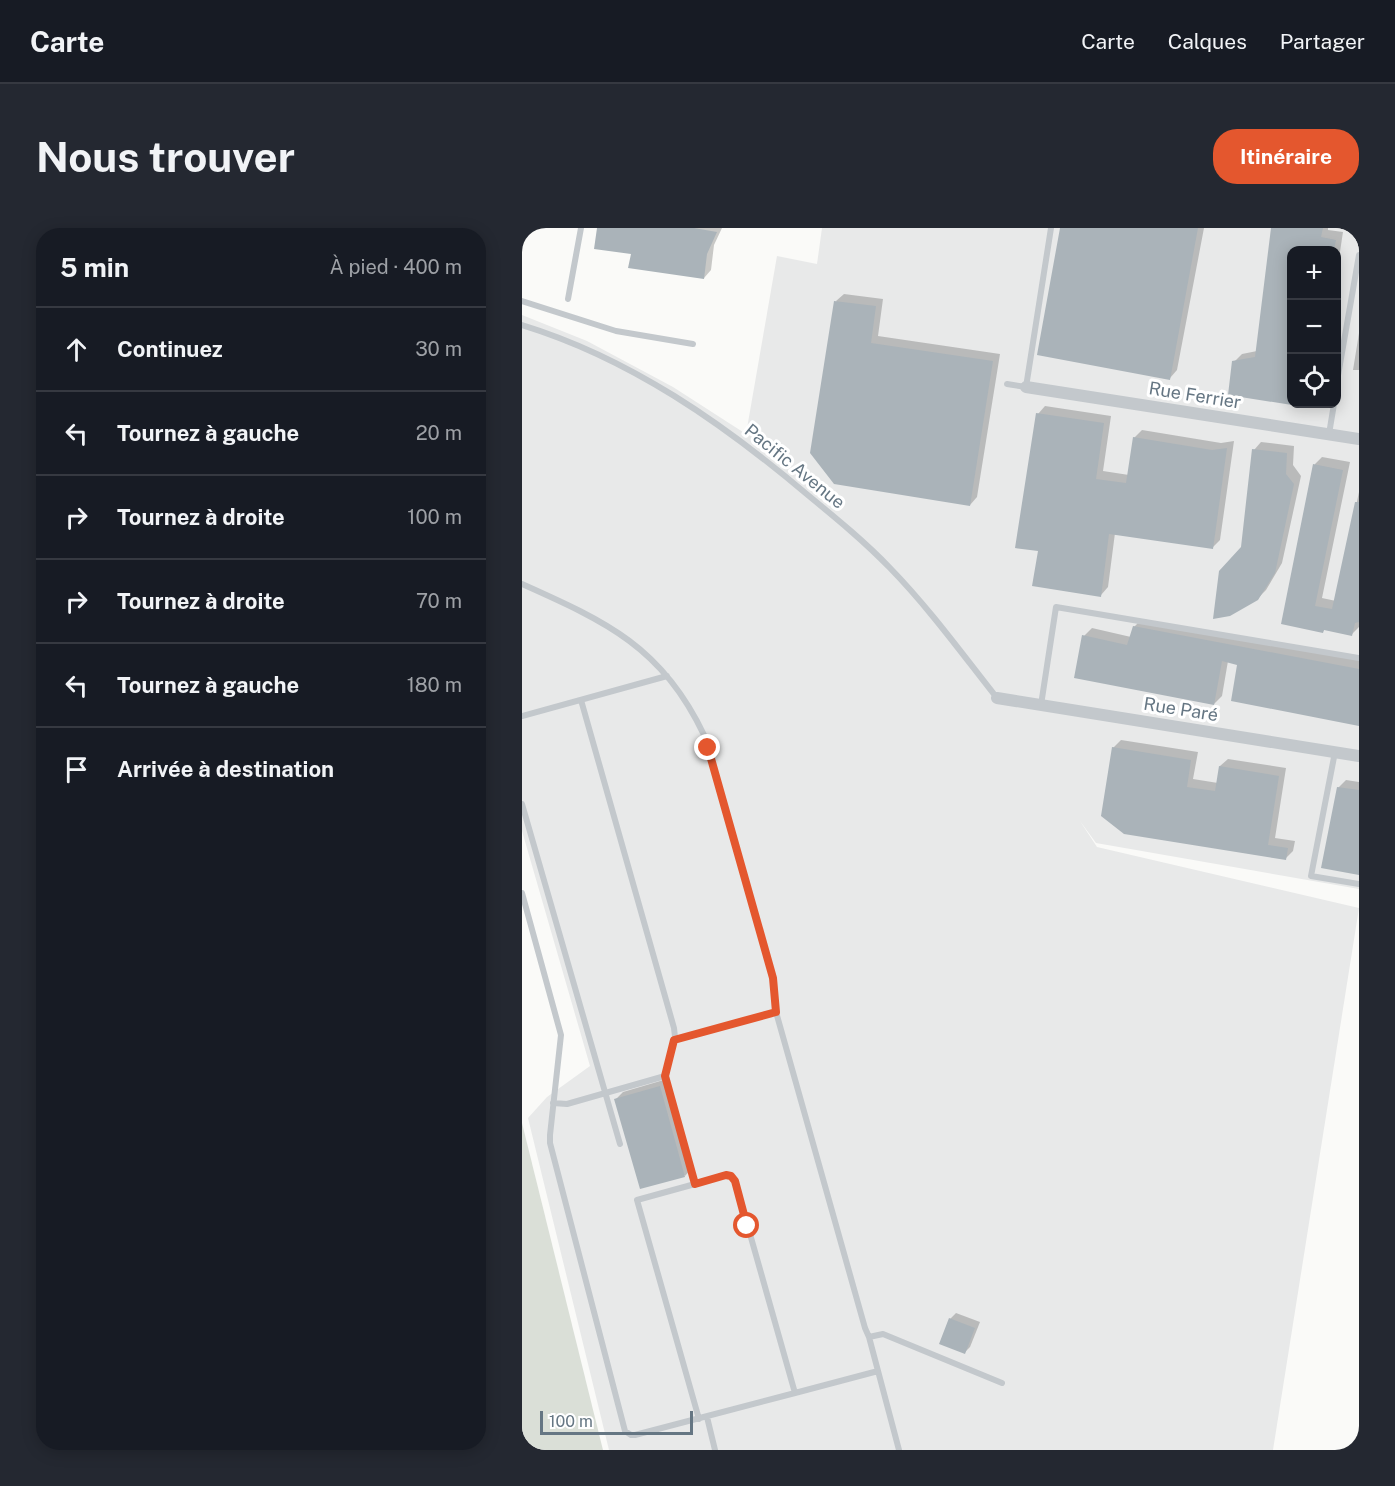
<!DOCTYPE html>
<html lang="fr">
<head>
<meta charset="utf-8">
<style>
	body { margin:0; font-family:"Public Sans",sans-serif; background:#242831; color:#f1f3f6 }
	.controls { position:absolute; right:18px; top:18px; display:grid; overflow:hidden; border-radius:12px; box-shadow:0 3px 15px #0003 }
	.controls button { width:54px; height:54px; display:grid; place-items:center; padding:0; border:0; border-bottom:2px solid #363941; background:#171b24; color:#f1f3f6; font:30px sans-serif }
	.scale { position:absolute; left:18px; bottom:15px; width:153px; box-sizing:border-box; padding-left:6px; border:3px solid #657683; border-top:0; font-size:16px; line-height:21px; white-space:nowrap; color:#657683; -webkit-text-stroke:4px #fff; paint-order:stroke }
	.stop { position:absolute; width:18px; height:18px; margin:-14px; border:4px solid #e4572e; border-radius:50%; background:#fff }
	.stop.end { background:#e4572e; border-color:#fff; box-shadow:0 2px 6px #0008 }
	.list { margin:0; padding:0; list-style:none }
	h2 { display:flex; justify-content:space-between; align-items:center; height:78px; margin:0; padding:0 24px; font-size:26px }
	h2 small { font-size:20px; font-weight:400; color:#9ea1a6 }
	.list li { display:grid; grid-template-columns:39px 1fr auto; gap:18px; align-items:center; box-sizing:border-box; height:84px; padding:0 24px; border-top:2px solid #363941 }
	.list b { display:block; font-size:22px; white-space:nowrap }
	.list em { font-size:20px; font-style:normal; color:#9ea1a6 }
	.icon { flex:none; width:33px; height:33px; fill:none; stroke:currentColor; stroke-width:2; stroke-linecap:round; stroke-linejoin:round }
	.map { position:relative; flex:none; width:837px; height:1222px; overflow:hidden; border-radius:24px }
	header { display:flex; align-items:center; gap:36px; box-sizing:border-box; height:84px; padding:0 30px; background:#171b24; border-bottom:2px solid #363941 }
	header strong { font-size:28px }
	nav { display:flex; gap:33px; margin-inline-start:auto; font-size:21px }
	.intro { display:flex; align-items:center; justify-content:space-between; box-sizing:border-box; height:144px; padding:0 36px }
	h1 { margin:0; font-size:42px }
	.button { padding:15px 27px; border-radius:24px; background:#e4572e; color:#fff; font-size:21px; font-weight:700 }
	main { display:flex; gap:36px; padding:0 36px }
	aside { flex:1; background:#171b24; border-radius:24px; box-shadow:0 3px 15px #0003 }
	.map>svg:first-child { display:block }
	.built { fill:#e8e9e9; fill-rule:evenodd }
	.green { fill:#dadfd7 }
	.shadow { fill:#0003 }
	.building { fill:#aab3b9 }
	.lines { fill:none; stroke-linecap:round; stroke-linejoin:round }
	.service { stroke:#c3c8cc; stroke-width:6 }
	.minor { stroke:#c3c8cc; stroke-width:12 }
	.route { stroke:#e4572e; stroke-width:8 }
	.labels { text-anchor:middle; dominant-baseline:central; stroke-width:6; stroke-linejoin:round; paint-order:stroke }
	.street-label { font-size:18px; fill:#657683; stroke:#fff }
</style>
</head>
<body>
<header>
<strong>Carte</strong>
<nav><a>Carte</a><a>Calques</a><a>Partager</a></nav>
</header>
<div class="intro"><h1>Nous trouver</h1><a class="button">Itinéraire</a></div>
<main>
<aside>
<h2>5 min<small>À pied · 400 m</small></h2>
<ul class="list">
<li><svg class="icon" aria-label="ahead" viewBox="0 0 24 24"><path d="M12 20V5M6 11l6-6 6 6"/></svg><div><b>Continuez</b></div><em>30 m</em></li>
<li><svg class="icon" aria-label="left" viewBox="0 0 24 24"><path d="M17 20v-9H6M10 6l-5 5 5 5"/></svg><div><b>Tournez à gauche</b></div><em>20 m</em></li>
<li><svg class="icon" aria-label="right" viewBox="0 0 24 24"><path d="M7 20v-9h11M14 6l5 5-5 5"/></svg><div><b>Tournez à droite</b></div><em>100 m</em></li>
<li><svg class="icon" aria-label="right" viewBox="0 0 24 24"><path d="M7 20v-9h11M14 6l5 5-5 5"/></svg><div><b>Tournez à droite</b></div><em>70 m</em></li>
<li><svg class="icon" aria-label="left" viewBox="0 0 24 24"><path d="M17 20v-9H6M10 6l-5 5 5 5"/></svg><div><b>Tournez à gauche</b></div><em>180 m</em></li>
<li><svg class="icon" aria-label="arrive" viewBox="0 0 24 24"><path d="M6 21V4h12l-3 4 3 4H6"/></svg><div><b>Arrivée à destination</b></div></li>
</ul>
</aside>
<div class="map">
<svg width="837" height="1222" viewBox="0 0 837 1222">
	<rect width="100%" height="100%" fill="#fafaf8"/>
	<path class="built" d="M300 0H837V661L574 615 558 593 575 619 837 680 751 1222H87L6 890 25 869 68 838 0 603V87L65 113 151 159 224 206 255 28 295 36ZM770 22H814V176H770Z"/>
	<path class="green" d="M0 895 81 1222H0Z"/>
	<path class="shadow" d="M77 0H200L192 17 189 42 182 50 111 25Z
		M539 0H682L655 142 648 150Z
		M751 0H806V2L821 4 814 50V22H770V176H794L790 179 707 166 712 134 720 126 735 123Z
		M322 66 361 71 356 108 478 126 455 269 448 277 314 73Z
		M837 105V142H831Z
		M523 178 589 188 581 243 607 247 612 210 620 202 699 215 712 213 698 312 691 319 593 305 586 359 579 367 518 322 516 186Z
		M739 214 772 218 771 237 779 248 760 335 744 362 735 371 720 320 732 222Z
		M800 229 828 234 800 370 814 373 837 264V399L830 406 803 401 801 403 760 395 793 236Z
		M620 391 837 432V497L717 436 706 433 700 468 692 476 562 408 570 400 609 409 612 399Z
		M599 512 676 524 671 551 696 555 698 538 706 531 764 540 753 610 773 613 771 623 763 631 591 520Z
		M824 552 837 554V645L816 560Z
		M145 851 170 940 163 948 94 871 101 864Z
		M434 1085 458 1094 448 1119 442 1125 428 1091Z"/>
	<path class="building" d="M75 0H172L195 4 185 26 182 51 106 40 109 26 72 21Z
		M538 0H676L648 152 515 127Z
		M749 0H801L799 9 814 12 812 22H770V177L706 167 710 133 733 129Z
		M312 73 354 78 349 115 471 133 448 278 312 256 288 225Z
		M514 185 582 195 574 251 604 255 611 209 690 222 705 220 691 321 587 306 579 369 510 358 516 323 493 320Z
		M730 221 765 225 764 246 772 256 753 345 736 372 708 388 691 391 697 343 719 319Z
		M791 236 821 242 793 378 810 381 833 274H837V394L833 395 830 408 802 402 801 405 759 396Z
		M611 398 837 441V498L709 473 715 437 700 433 692 477 552 450 560 407 605 417Z
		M590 519 669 532 665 559 693 563 697 538 757 548 746 617 766 620 764 632 602 606 579 588Z
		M815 559 837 562V647L799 640Z
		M138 858 163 949 118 961 92 871Z
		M427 1090 453 1100 443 1126 417 1116Z"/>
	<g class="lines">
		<path class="service" d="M46 71 59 0
			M0 73 94 103 171 116
			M0 97C108 130 202 196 287 268 315 291 343 314 368 340 407 380 441 427 475 470
			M485 156 504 159 529 0
			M814 159 837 27
			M807 206 812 176
			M0 356C85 394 140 419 182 507L251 750 254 784 343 1100 347 1109 361 1106 480 1155
			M519 477 534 379 837 430
			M0 488 145 448
			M813 524 789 648 837 656
			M0 576 98 916
			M0 665 39 807 28 907V915L103 1203 109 1207H113L273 1165 213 953 209 948 204 947 173 956 143 848 153 809 152 800 59 472
			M152 812 254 784
			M31 875 45 876 143 848
			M173 956 115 972 177 1191
			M347 1109 377 1222
			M273 1165 356 1143
			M185 1189 193 1222"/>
		<path class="minor" d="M504 159 837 211
			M475 470 837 528"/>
	</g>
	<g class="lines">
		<path class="route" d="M186 520 251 750 254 784 152 812 143 848 173 956 204 947 209 948 213 953 225 998"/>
	</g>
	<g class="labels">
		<g class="street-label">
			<text transform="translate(673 167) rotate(9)">Rue Ferrier</text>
			<text transform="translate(273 238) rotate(39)">Pacific Avenue</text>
			<text transform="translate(659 481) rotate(9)">Rue Paré</text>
		</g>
	</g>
</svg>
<div class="controls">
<button>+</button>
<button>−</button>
<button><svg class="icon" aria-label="locate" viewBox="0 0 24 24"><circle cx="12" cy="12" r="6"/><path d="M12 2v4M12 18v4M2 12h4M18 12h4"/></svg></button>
</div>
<div class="scale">100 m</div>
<div class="stop" style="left:225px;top:998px"></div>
<div class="stop end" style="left:186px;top:520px"></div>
</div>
</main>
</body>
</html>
